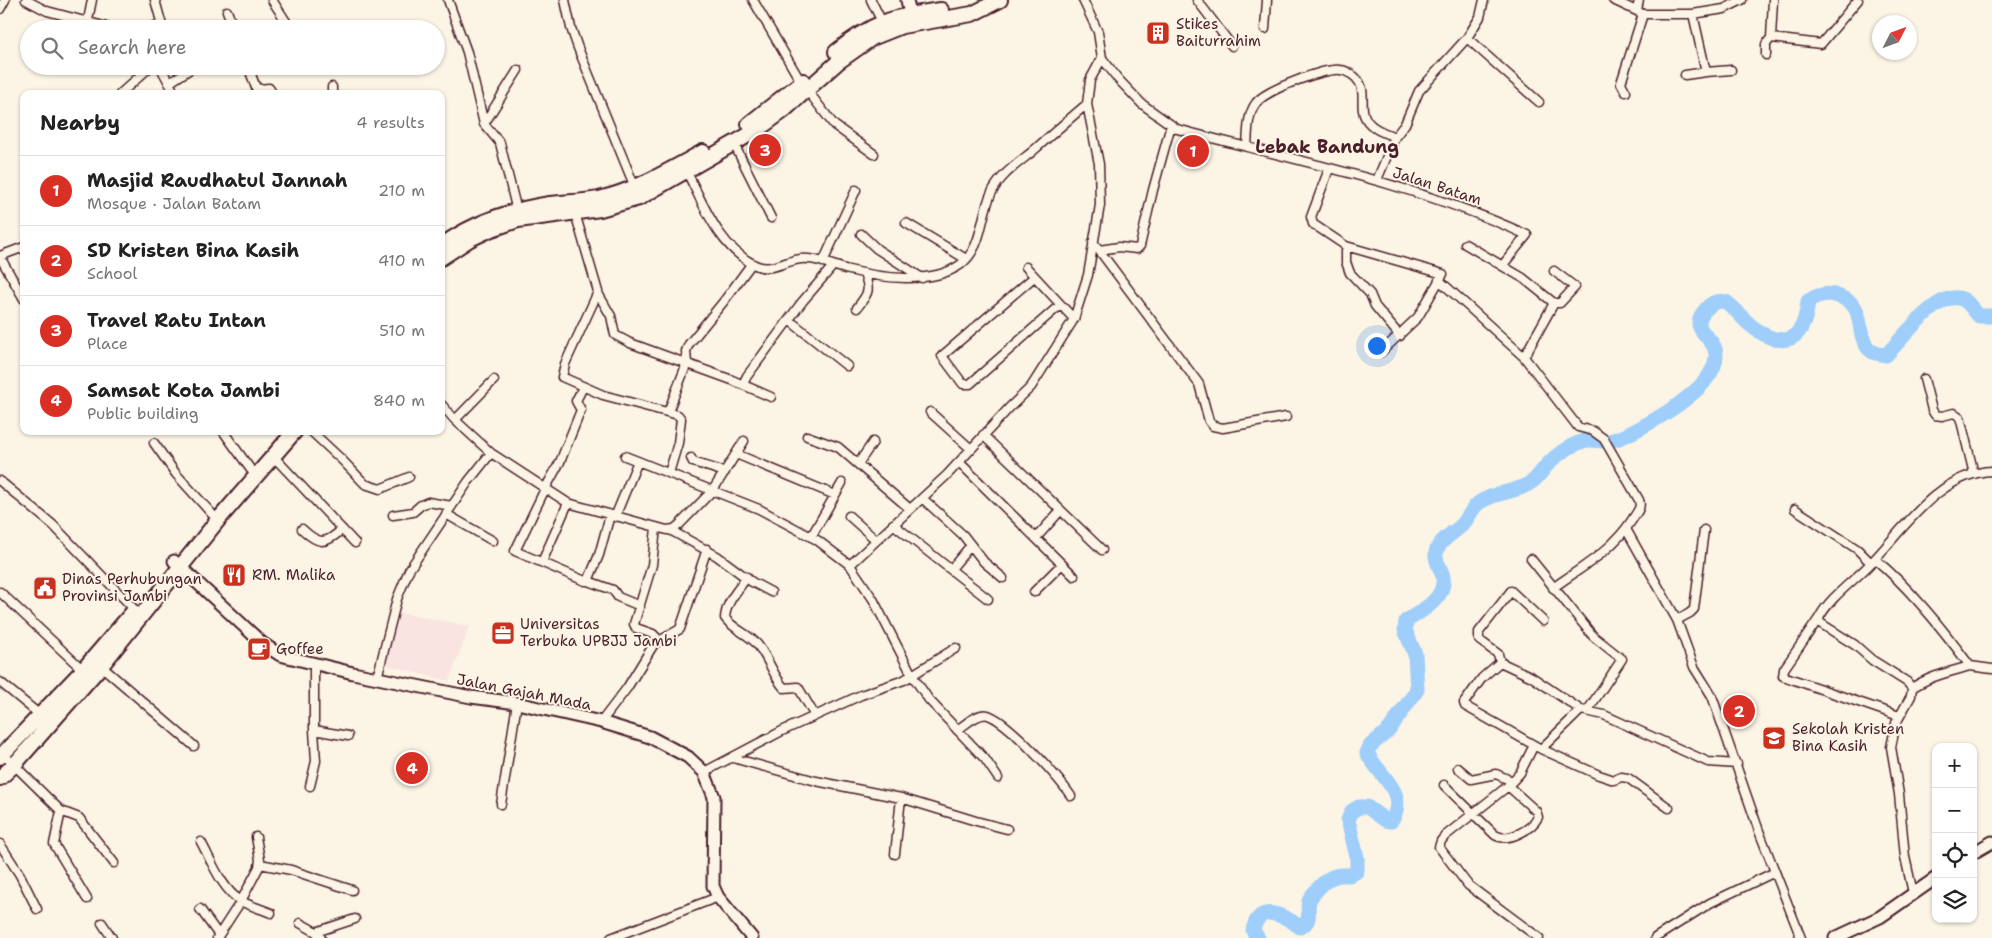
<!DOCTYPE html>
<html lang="en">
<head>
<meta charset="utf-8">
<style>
	body { margin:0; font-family:"Shantell Sans",sans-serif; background:#f6f6f6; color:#222 }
	.controls { position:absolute; right:15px; bottom:15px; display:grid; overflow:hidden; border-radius:10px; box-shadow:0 1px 4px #0004 }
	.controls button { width:45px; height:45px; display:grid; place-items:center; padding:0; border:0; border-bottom:1px solid #e0e0e0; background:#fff; color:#222; font:25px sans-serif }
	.compass { position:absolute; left:1872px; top:15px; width:45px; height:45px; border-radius:50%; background:#fff; box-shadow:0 1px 4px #0004; rotate:48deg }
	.you { position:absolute; left:1376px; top:345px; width:18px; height:18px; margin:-12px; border:4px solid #fff; border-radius:50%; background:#1a73e8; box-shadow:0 0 0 8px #1a73e833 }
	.badge { display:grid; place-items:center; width:32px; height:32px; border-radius:50%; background:#d93025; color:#fff; font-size:16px; font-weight:700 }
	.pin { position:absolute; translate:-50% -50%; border:2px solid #fff; box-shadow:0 1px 5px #0006 }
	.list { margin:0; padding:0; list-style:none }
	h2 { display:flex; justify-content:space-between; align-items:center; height:65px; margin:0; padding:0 20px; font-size:21px }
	h2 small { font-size:16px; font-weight:400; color:#767676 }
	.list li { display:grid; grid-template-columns:32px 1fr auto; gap:15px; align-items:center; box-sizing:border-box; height:70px; padding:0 20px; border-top:1px solid #e0e0e0 }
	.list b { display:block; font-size:19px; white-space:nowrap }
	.list p { margin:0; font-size:16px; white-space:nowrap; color:#767676 }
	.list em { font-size:16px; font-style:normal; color:#767676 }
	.icon { flex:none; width:28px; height:28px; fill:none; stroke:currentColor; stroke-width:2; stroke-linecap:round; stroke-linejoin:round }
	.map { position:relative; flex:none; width:1992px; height:938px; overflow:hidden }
	.search { position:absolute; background:#fff; box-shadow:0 1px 4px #0004; left:20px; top:20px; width:425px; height:55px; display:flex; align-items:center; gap:12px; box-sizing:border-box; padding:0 18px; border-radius:28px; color:#767676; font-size:19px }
	.panel { position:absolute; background:#fff; box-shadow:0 1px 4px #0004; left:20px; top:90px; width:425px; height:345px; border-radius:10px }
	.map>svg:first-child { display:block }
	.built { fill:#f9e4e2 }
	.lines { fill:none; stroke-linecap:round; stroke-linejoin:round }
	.river { stroke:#9fcefb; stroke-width:15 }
	.street-casing { stroke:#4a1f2b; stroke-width:11 }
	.secondary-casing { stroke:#4a1f2b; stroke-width:15 }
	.highway-casing { stroke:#4a1f2b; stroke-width:18 }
	.street { stroke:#fcf5e5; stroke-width:8 }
	.secondary { stroke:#fcf5e5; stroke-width:11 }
	.highway { stroke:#fcf5e5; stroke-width:14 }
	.labels { text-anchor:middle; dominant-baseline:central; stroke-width:4; stroke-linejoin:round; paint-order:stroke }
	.poi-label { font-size:15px; fill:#4a1f2b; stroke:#fcf5e5; text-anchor:start }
	.street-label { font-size:15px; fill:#4a1f2b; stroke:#fcf5e5 }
	.quarter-label { font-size:18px; font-weight:bold; fill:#4a1f2b; stroke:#fcf5e5 }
</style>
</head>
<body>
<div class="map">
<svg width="1992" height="938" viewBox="0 0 1992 938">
	<rect width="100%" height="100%" fill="#fcf5e5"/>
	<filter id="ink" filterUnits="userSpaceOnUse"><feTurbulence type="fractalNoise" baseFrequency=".02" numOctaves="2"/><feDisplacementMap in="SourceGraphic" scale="10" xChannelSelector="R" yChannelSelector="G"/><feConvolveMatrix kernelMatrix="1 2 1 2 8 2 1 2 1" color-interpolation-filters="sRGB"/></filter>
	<g filter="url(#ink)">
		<path class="built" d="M395 612 470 626 449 681 382 664Z"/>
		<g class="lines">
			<path class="river" d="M1258 938 1253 931C1258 902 1284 915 1300 927 1316 919 1303 908 1311 897 1317 889 1325 879 1335 876 1345 873 1348 878 1357 871V857L1348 820 1352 811 1359 807H1367L1385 820 1391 821C1410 793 1378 775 1367 753L1370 746 1389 730 1417 690 1415 654 1405 630 1406 621C1421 611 1446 599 1443 577 1442 570 1436 563 1436 556 1434 543 1454 533 1462 525 1469 518 1471 508 1480 502 1496 491 1518 493 1533 481 1539 476 1543 469 1548 464 1557 454 1570 446 1583 441 1591 438 1601 442 1609 441 1626 438 1664 415 1679 404 1694 393 1717 375 1716 354 1715 335 1686 331 1706 309 1712 302 1718 300 1726 302 1735 308 1741 317 1749 324 1781 350 1804 345 1808 301 1816 296 1825 293 1834 295 1870 304 1853 329 1868 348 1873 354 1879 354 1886 355 1902 340 1938 289 1962 299 1969 302 1974 311 1979 316H1992"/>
			<g class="street-casing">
				<path id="street" d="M26 0 47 11 115 29
					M155 0 163 29
					M272 0 289 26
					M448 0 467 52 484 124 500 143 517 211
					M565 0 571 28 578 48 636 190
					M753 0 801 82
					M871 0 882 22
					M1083 0 1098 32 1102 58 1118 79 1142 104 1177 129C1293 160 1417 184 1527 235L1502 266
					M1197 0 1232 46
					M1613 0 1643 14H1693L1706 72 1731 70
					M0 9 5 0
					M1637 10 1639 0
					M227 11 234 29
					M1693 14 1724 9 1742 0
					M88 20 92 0
					M146 29 161 24
					M281 29 292 26 301 29
					M1265 29 1267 0
					M1467 38 1539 102
					M1771 38 1821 44 1858 0
					M1766 55V44L1771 38 1773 0
					M160 66 175 94
					M248 66 256 88 258 89 269 88 273 94
					M1685 75 1706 72
					M169 83 195 66
					M332 87V94
					M807 90 834 125 874 154
					M1626 92 1621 83 1643 14
					M120 94 151 66
					M484 124 518 70
					M734 144 771 218
					M1247 147C1248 133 1247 115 1256 103 1265 90 1325 68 1340 70 1344 70 1348 72 1351 74 1371 87 1357 105 1366 119 1372 129 1385 133 1395 137
					M1329 169 1311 217 1313 224 1346 246 1443 274 1418 317 1381 352
					M687 172C704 206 719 247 755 265 773 274 790 256 809 259 822 260 836 267 849 270 881 278 931 285 960 265 983 248 980 218 991 194 1000 175 1017 164 1033 151 1051 135 1069 119 1087 104
					M1377 180 1395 137 1405 124 1419 91 1467 38 1480 17 1484 0
					M575 213 599 295 611 316 615 335 630 343 732 380 771 397
					M906 223 966 259
					M861 234 877 249 922 278
					M1093 242 1199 384 1209 421 1213 426 1223 428 1286 417
					M1465 244 1523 278 1554 303H1560L1575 287 1554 271
					M1346 246V262L1350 273 1370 294 1375 306 1400 336
					M1099 250 1119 247 1137 249 1140 246 1153 190 1171 125
					M0 256 24 247
					M0 257 24 299
					M823 262 856 190
					M1026 267 1074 319
					M1034 277 942 356 963 384H970L1060 305
					M1439 280 1524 357 1578 427 1593 431 1604 439 1639 500C1642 508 1636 513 1632 520 1611 552 1583 566 1553 588
					M598 292 565 364 562 377 603 395 678 415 681 419 678 443 669 473
					M857 308C868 293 871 292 864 273
					M789 320 847 366
					M1524 357 1554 303
					M1924 379 1932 410 1935 415 1942 416 1954 413 1960 417 1974 474
					M743 384 747 376 802 302 833 266
					M583 387 576 401 581 410 560 462 545 489 515 551 585 581H588L599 555 610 515
					M441 404 455 420 491 453 568 503 667 530 674 529 679 525 713 490 744 441
					M668 412 687 363 686 351 689 344 724 301 752 263
					M930 412 971 449
					M455 420 494 380
					M223 431 251 470
					M311 431 342 460 365 484 380 489 409 477
					M983 435 1102 550
					M807 436 838 447 910 509
					M154 443 176 474 212 514
					M736 454 835 495
					M625 456 759 509 817 540 850 565 947 475 1010 407 1031 387 1074 319 1088 275 1100 205 1099 164 1087 104 1090 80 1102 58
					M274 457 355 543
					M691 458 693 462 725 472
					M959 462 1074 576
					M858 464 873 442
					M0 481 53 525 134 609
					M922 498 963 535 984 562 1003 578
					M1795 509 1857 549 1871 563
					M446 514 493 541
					M393 515 413 512 421 505 428 502 452 506
					M849 516 876 540
					M615 517 638 461
					M893 524 988 599
					M656 528 652 565 634 624 636 628 653 634 659 640
					M302 529C318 544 325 546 342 529
					M1626 529 1677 620 1694 667 1712 696 1759 831 1801 938
					M670 530 717 556 752 582 771 592
					M811 537 842 483
					M1036 538 1060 511
					M1531 559 1593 636 1622 659 1588 710
					M1875 559C1911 589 1942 628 1970 666L1992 669
					M542 562 568 503
					M850 565 873 599 912 675 929 700 985 759 998 778
					M951 569 971 545
					M747 577C738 590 726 602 725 618 733 629 747 633 756 643 768 656 772 674 784 688L798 687 815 716
					M588 581 613 590 618 597 640 606
					M0 592 83 670
					M1034 592 1062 564
					M1819 618 1784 669 1783 676 1899 716
					M1677 620 1690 613 1694 609 1704 530
					M1500 662 1498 654 1479 640V632L1511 591 1543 621
					M100 665 194 746
					M377 678 397 599 409 570 468 482 491 453
					M0 682 40 715
					M1912 688C1930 676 1949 672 1970 666
					M601 722 627 688 654 644 680 629 707 549
					M314 730 348 736
					M957 730C965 725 978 712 988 715 1008 721 1058 777 1071 796
					M1534 745 1520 773 1508 786 1445 836 1441 841 1439 847 1468 885 1539 938
					M1541 749 1581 710
					M3 754 61 811 79 818 114 863
					M733 758 816 781 901 798 976 821 1007 829
					M1458 768 1471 779 1496 774 1512 781
					M704 772 782 731 861 695 904 680 956 648
					M1444 785 1495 835C1508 843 1532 829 1538 817L1536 811 1508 786
					M310 786 316 761 314 730V665
					M501 804 517 703
					M1669 808 1628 778 1621 777 1614 780 1599 775 1541 749 1465 706 1464 703 1482 678 1500 662 1532 677 1581 710 1604 715 1708 762 1737 764
					M61 811 54 844 87 899
					M201 842C211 860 222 890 241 901 250 906 262 909 271 913
					M0 844 20 875 37 909
					M895 854 901 798
					M260 864 291 870 352 890
					M1913 893 1905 857 1899 794 1891 747 1896 723 1911 696 1912 688 1907 682 1872 660 1855 645 1820 623 1819 618C1830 597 1854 581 1871 563 1904 529 1939 473 1992 471
					M200 909 218 934
					M102 923 112 938
					M300 923 316 932 321 938
					M316 932 355 919
					M217 938 241 901 259 867 260 860 256 837
					M611 938 718 897
					M1655 938 1710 903 1775 872"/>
			</g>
			<g class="secondary-casing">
				<path id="secondary" d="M907 0 910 14
					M174 561 262 643 280 655 353 673 471 697 517 703 601 722 650 737 688 757 704 772 714 797 713 886 718 897 752 938
					M1973 853 1992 842
					M1835 938 1880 917 1936 878"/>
			</g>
			<g class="highway-casing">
				<path id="highway" d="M836 52C872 22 895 16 941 10
					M749 124 803 81
					M441 246C473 223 511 210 550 204 566 202 583 202 599 199 637 190 670 170 703 152
					M441 258 470 239 489 230 518 220 600 209 639 198 757 130 783 111 838 62 872 38 902 26 972 14 1000 0
					M0 757 83 670 133 612
					M0 778 14 765 101 666 218 520 295 431"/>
			</g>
			<use href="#street" class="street"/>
			<use href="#secondary" class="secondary"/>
			<use href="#highway" class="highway"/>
		</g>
	</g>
	<defs>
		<g id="building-square" transform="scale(1.25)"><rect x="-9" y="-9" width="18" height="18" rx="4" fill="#c8321e" stroke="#fcf5e5"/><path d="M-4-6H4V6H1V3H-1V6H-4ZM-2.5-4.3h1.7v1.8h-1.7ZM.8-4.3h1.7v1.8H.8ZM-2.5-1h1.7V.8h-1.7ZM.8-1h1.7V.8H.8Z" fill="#fff"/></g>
		<g id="restaurant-square" transform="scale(1.25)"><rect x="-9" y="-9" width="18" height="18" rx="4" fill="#c8321e" stroke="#fcf5e5"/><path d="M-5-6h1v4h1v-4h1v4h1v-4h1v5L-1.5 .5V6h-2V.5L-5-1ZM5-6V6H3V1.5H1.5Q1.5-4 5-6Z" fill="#fff"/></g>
		<g id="civic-square" transform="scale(1.25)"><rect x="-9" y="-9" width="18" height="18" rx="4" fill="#c8321e" stroke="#fcf5e5"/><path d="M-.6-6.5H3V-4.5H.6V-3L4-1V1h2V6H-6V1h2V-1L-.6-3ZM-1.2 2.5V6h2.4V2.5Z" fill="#fff"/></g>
		<g id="office-square" transform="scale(1.25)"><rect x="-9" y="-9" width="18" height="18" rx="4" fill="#c8321e" stroke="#fcf5e5"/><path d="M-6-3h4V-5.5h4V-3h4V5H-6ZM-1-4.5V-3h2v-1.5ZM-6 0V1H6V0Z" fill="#fff"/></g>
		<g id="cafe-square" transform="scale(1.25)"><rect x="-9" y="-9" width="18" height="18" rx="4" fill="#c8321e" stroke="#fcf5e5"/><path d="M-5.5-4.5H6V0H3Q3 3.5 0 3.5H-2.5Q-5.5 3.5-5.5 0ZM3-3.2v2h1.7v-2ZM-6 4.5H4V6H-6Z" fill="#fff"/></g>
		<g id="school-square" transform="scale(1.25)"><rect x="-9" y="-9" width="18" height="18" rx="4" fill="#c8321e" stroke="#fcf5e5"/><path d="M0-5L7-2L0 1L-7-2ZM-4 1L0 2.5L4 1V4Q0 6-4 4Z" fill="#fff"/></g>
	</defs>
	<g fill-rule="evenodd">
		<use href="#building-square" x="1158" y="33"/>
		<use href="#restaurant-square" x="234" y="575"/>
		<use href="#civic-square" x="45" y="588"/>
		<use href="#office-square" x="503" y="633"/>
		<use href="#cafe-square" x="259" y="649"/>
		<use href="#school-square" x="1774" y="738"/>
	</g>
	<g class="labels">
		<g class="poi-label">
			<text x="1176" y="24">Stikes<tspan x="1176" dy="17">Baiturrahim</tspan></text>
			<text x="252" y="575">RM. Malika</text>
			<text x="62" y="579">Dinas Perhubungan<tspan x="62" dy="17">Provinsi Jambi</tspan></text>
			<text x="520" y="624">Universitas<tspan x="520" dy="17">Terbuka UPBJJ Jambi</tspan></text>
			<text x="276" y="649">Goffee</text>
			<text x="1792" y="729">Sekolah Kristen<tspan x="1792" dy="17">Bina Kasih</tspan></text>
		</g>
		<g class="street-label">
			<text transform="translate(1437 186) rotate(18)">Jalan Batam</text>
			<text transform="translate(524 692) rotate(11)">Jalan Gajah Mada</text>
		</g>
		<g class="quarter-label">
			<text x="1327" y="147">Lebak Bandung</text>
		</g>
	</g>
</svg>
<div class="controls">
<button>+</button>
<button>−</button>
<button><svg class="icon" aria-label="locate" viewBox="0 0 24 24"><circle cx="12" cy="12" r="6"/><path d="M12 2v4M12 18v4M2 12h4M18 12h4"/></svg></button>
<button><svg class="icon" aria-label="layers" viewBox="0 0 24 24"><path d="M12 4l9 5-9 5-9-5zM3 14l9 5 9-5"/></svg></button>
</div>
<svg class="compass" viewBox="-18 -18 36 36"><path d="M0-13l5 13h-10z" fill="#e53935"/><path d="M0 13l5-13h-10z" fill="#767676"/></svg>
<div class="you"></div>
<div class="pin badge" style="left:1193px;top:151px">1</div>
<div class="pin badge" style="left:1739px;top:711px">2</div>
<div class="pin badge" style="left:765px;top:150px">3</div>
<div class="pin badge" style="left:412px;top:768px">4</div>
<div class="search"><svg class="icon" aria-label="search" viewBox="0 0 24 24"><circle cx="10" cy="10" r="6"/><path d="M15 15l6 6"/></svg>Search here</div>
<section class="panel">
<h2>Nearby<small>4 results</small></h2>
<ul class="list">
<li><span class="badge">1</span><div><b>Masjid Raudhatul Jannah</b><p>Mosque · Jalan Batam</p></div><em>210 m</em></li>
<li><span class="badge">2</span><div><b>SD Kristen Bina Kasih</b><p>School</p></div><em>410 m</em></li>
<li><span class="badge">3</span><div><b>Travel Ratu Intan</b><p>Place</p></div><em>510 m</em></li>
<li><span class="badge">4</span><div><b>Samsat Kota Jambi</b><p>Public building</p></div><em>840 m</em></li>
</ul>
</section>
</div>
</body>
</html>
